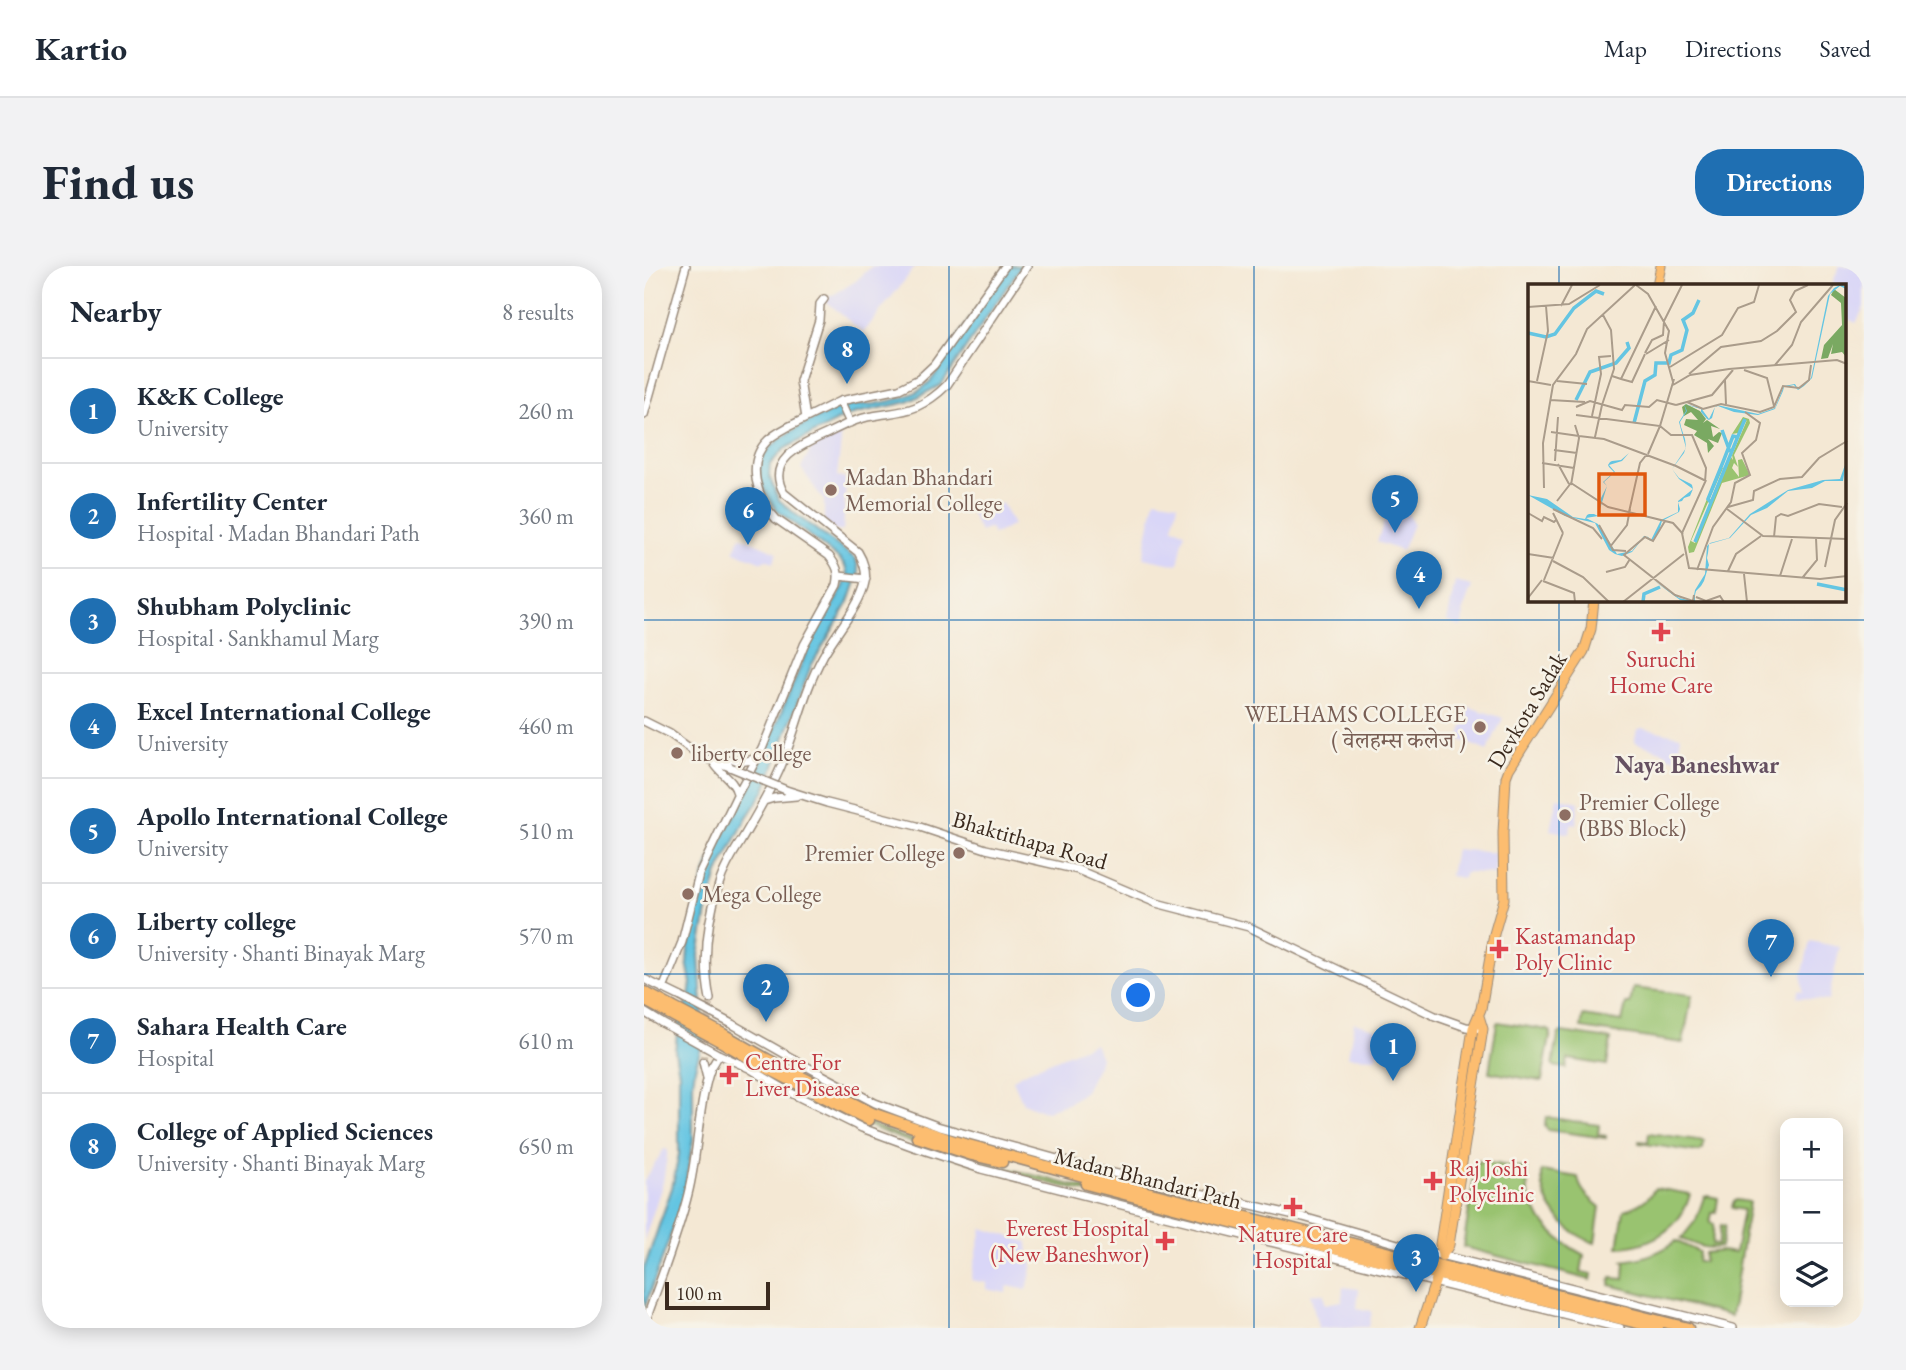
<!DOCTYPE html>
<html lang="en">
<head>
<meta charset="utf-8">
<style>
	body { margin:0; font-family:"EB Garamond","Noto Serif Devanagari",serif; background:#f2f2f3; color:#1f2937 }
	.controls { position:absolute; right:21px; bottom:21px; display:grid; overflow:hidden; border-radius:14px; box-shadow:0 4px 18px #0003 }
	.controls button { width:63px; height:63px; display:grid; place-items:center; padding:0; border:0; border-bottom:2px solid #e0e1e3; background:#fff; color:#1f2937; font:35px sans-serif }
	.scale { position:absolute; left:21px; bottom:18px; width:105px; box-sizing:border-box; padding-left:7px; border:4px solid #3b2a1e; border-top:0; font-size:19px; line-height:24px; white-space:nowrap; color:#3b2a1e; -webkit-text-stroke:5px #f7f3e8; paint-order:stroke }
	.you { position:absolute; left:495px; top:730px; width:24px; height:24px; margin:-18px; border:5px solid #fff; border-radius:50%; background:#1a73e8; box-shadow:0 0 0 10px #1a73e833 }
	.badge { display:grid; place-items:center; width:46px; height:46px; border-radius:50%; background:#1f6fb2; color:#fff; font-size:23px; font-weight:700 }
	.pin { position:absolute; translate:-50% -58px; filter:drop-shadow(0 2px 4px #0008) }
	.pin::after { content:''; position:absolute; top:37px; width:24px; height:21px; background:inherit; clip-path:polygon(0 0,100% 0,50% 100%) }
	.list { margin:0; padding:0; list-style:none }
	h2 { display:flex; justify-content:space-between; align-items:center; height:91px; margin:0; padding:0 28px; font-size:30px }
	h2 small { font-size:23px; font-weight:400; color:#747a83 }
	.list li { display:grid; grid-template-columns:46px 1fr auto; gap:21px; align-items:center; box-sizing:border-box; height:105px; padding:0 28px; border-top:2px solid #e0e1e3 }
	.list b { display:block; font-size:26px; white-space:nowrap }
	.list p { margin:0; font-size:23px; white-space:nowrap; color:#747a83 }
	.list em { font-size:23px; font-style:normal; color:#747a83 }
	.icon { flex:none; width:38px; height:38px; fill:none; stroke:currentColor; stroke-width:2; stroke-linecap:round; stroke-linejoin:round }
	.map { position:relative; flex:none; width:1220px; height:1062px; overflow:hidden; border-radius:28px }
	header { display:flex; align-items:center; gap:42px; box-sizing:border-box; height:98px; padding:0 35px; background:#fff; border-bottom:2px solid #e0e1e3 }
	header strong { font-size:33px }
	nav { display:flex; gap:38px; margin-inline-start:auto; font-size:24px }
	.intro { display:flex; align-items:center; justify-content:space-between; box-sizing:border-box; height:168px; padding:0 42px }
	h1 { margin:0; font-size:49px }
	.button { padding:18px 32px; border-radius:28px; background:#1f6fb2; color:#fff; font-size:24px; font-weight:700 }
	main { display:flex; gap:42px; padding:0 42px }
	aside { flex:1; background:#fff; border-radius:28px; box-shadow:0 4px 18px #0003 }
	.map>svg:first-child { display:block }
	.built { fill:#d9d6f7 }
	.green { fill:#99c36f; stroke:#6a7646; stroke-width:2 }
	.water { fill:#64c5e2; stroke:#507880; stroke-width:2 }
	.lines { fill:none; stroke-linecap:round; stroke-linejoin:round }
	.minor-tunnel { stroke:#cfc2b0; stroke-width:7; stroke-dasharray:7 3.5; stroke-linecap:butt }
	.minor-casing { stroke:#988979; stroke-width:10 }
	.major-casing { stroke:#988979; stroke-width:11 }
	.highway-casing { stroke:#988979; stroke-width:13 }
	.minor { stroke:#fff; stroke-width:7 }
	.major { stroke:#fcbd6f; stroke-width:9 }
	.highway { stroke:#fcbd6f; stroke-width:10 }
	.minor-bridge-casing { stroke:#988979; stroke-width:10; stroke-linecap:butt }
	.highway-bridge-casing { stroke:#988979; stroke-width:13; stroke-linecap:butt }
	.minor-bridge { stroke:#fff; stroke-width:7 }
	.highway-bridge { stroke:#fcbd6f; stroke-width:10 }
	.grid { fill:none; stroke:#1f6fb2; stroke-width:2; stroke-opacity:0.55 }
	.education-dot { fill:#8d6e63; stroke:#f7f3e8; stroke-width:2.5 }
	.health-dot { fill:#e0444e; stroke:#f7f3e8; stroke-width:2.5 }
	.labels { text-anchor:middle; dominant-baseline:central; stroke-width:5; stroke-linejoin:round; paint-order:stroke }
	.education-label { font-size:23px; fill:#785e54; stroke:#f7f3e8; text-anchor:start }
	.health-label { font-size:23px; fill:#be3a42; stroke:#f7f3e8; text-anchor:start }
	.street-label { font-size:23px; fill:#3b2a1e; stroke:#f7f3e8 }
	.neighbourhood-label { font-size:24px; font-weight:bold; fill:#655061; stroke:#f7f3e8 }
	.inset-river { fill:none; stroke:#64c5e2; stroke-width:3.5 }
	.inset-road { fill:none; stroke:#aa9c8b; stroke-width:2 }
	.view { fill:#df570d; fill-opacity:0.15; stroke:#df570d; stroke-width:3.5 }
	.inset-edge { fill:none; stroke:#3b2a1e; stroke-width:3.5 }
</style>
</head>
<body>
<header>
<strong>Kartio</strong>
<nav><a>Map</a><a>Directions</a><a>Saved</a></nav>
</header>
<div class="intro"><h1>Find us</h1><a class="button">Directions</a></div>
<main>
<aside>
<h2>Nearby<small>8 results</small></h2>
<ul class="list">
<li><span class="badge">1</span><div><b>K&amp;K College</b><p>University</p></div><em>260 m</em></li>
<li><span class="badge">2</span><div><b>Infertility Center</b><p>Hospital · Madan Bhandari Path</p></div><em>360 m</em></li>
<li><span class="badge">3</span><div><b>Shubham Polyclinic</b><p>Hospital · Sankhamul Marg</p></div><em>390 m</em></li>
<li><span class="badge">4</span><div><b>Excel International College</b><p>University</p></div><em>460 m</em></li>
<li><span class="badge">5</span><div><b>Apollo International College</b><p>University</p></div><em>510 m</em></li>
<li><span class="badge">6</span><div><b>Liberty college</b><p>University · Shanti Binayak Marg</p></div><em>570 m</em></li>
<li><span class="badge">7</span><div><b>Sahara Health Care</b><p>Hospital</p></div><em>610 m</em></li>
<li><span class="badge">8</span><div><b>College of Applied Sciences</b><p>University · Shanti Binayak Marg</p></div><em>650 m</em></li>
</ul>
</aside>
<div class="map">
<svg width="1220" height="1062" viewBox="0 0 1220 1062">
	<rect width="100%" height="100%" fill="#f7f3e8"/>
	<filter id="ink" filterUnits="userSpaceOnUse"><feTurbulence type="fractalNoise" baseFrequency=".0143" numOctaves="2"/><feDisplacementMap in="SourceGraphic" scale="14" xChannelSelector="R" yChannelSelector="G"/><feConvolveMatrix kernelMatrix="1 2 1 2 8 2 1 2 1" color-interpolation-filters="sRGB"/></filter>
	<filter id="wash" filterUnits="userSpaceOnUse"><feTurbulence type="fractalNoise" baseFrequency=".00686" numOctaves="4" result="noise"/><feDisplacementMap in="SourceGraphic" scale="28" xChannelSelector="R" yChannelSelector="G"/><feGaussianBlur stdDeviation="1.57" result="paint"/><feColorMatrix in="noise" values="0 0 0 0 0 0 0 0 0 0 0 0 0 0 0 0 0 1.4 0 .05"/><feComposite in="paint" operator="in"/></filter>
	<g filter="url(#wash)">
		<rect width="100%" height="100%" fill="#f4e8d4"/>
		<path class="built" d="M228 0H272L219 67 181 34 212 15Z
			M1195 0H1220V41L1212 57 1201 51V19H1188Z
			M193 165 196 168 197 176 193 210 202 213 199 265H192L180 257V235L157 202 168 182Z
			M511 233 534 237 529 262 541 265 534 299 499 292Z
			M346 236 349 241 358 237 369 259 349 269 346 262 336 266 326 246Z
			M762 244 769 258 758 285 733 276 743 248Z
			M98 271 133 286 130 296 121 293 118 296 90 285 96 272Z
			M811 316 828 320 818 347 820 348 817 361 803 356Z
			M825 441 859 452 843 485 815 473Z
			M998 462 1037 470 1033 492 1023 491V487L990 476 993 464Z
			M913 531 935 536 932 558H927L926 568 906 564Z
			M811 583 851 587V608L824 606 820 608 819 612 806 610Z
			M1166 675 1196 681 1184 735 1153 731 1154 724 1159 725 1158 710Z
			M710 756 740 765 732 792 704 791Z
			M450 777 456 791 454 799 441 825 423 838 409 842 404 845 395 844 379 837 369 814 377 808Z
			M20 883 24 884 19 916 0 975V915Z
			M338 962 384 976 385 992 389 997 383 1024 364 1020 362 1027 342 1023 343 1017 327 1014Z
			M699 1021 715 1023 713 1042 728 1045 725 1061 673 1062 674 1061 666 1027 680 1028 681 1038 698 1035Z"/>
		<path class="green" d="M989 722 1048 729 1039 777 937 762 939 750 978 756 982 738H986Z
			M854 756 904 764 907 766 898 814 896 815 845 806 853 757Z
			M917 766 967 773 963 799 924 793 922 802 909 800 914 769Z
			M118 804 227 858 260 871 362 902 516 942 515 944C424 921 325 901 237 865 196 849 157 826 117 806Z
			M902 851 955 859 954 869 962 870V872L904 864 901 860Z
			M1005 867 1060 875 1059 883 1054 886 995 877V875L1004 876Z
			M833 895 882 903C884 910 883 918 884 925 891 954 915 976 940 989L937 1006 948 1008 947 1014 819 981Z
			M898 905 934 911C935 924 946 933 956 941L951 977C921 967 896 937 898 905Z
			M1011 922 1046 928C1038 961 1008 980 974 981L980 944C993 940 1004 935 1011 922Z
			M1064 930 1074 932 1072 947H1068L1066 957 1070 958 1068 978 1074 979 1077 959 1081 960 1077 981C1060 984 1053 979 1037 973L1052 954 1060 931Z
			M1092 934 1105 936 1087 1050 966 1019 967 1012 980 1013 981 996 978 995C998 993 1016 987 1032 975L1055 986 1054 996H1060L1061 987 1077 985 1091 987 1099 944 1088 942 1089 937Z"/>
		<path class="water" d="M363 0H377L297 119 264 136 209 148 193 155 140 183 126 198 125 210 135 234 155 251 212 293 215 307 205 336 167 400 121 524 103 551 74 607 63 645 55 689 60 772 51 802 49 817V874L44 903 40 927 31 957 0 1043V1003L28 922 35 888V807L31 786 34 758 45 732 47 717 43 696 44 683 57 621 65 596 107 519 165 380 200 320 203 307 201 300 196 294 135 246C125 235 112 214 116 197 123 173 177 149 199 141 210 138 221 139 231 138 247 135 264 132 277 123 292 114 299 94 308 80 325 52 344 26 363 0Z"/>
	</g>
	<g filter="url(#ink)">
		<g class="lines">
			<path class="minor-tunnel" d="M59 796 66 733"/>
			<g class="minor-casing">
				<path id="minor" d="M196 135 206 157
					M0 149 42 0
					M162 152 196 135 255 123 275 113 290 99 361 0
					M195 310 222 313
					M0 455 26 468 58 491 86 501
					M142 524 183 537 273 560 342 583 434 604 512 637 605 661 791 750 822 761 839 763
					M93 527C89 512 75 508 69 495 86 491 94 500 112 492
					M120 535 130 532 152 530
					M0 713 37 731
					M19 723 38 676 55 608 94 527 118 483 160 379 193 319C196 306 193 300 185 290L132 253C113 233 101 196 124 174 135 164 150 158 162 152L156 115 175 54 176 38 180 33
					M66 733C58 693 63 656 75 618 80 602 88 589 97 575 110 553 124 529 135 505 152 467 159 426 179 390 190 369 217 339 221 316 223 306 219 294 214 286L140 227C120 193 160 178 184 167 198 160 214 152 229 150 244 147 258 147 272 141 283 136 294 128 303 119L383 0
					M0 746 18 757
					M88 758 169 804 231 837 293 860 435 899 659 951 768 982 1089 1062
					M59 796 63 812
					M0 1060C15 1016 33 973 44 928 52 897 53 865 59 833 61 823 63 811 67 802 70 796 73 795 74 788L105 802 149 828 218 862 270 881 337 903 517 949 976 1062"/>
			</g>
			<g class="major-casing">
				<path id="major" d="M1013 19 1017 0
					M798 989 796 978 829 762 837 743 850 668 860 633 859 567 862 511 865 503 940 385 947 363 950 334
					M798 990 805 979 839 763 835 750
					M776 1062 795 1004"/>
			</g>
			<g class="highway-casing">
				<path id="highway" d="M0 726 28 741
					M0 734 24 747
					M79 768 123 793 228 847 310 875 435 909 1044 1062
					M76 775 119 800 160 821
					M174 828 225 854
					M273 871 328 889 358 896
					M442 918 702 986 1014 1062"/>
			</g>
			<use href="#minor" class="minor"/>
			<use href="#major" class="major"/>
			<use href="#highway" class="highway"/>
			<g class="minor-bridge-casing">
				<path id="minor-bridge" d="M86 501 142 524
					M37 731 88 758
					M18 757 74 788"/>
			</g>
			<g class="highway-bridge-casing">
				<path id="highway-bridge" d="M28 741 79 768
					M24 747 76 775"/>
			</g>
			<use href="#minor-bridge" class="minor-bridge"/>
			<use href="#highway-bridge" class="highway-bridge"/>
		</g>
	</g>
	<path class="grid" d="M305 0V1062M610 0V1062M915 0V19M915 334V1062M0 354H1220M0 708H1220"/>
	<g class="education-dot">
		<circle cx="187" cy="224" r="7"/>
		<circle cx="836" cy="461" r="7"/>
		<circle cx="33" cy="487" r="7"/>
		<circle cx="921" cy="549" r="7"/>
		<circle cx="315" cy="587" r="7"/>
		<circle cx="44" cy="628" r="7"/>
	</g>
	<g class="health-dot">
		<path d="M1013.5 355.5h7v7h7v7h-7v7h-7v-7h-7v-7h7z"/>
		<path d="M851.5 672.5h7v7h7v7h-7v7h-7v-7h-7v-7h7z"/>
		<path d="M81.5 798.5h7v7h7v7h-7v7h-7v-7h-7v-7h7z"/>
		<path d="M785.5 904.5h7v7h7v7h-7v7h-7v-7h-7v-7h7z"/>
		<path d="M645.5 930.5h7v7h7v7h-7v7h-7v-7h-7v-7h7z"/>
		<path d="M517.5 964.5h7v7h7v7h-7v7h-7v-7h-7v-7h7z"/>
	</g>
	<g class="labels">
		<g class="education-label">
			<text x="201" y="211">Madan Bhandari<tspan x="201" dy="26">Memorial College</tspan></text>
			<text x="822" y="448" text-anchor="end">WELHAMS COLLEGE<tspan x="822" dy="26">( वेलहम्स कलेज )</tspan></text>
			<text x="47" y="487">liberty college</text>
			<text x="935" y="536">Premier College<tspan x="935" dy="26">(BBS Block)</tspan></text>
			<text x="301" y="587" text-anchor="end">Premier College</text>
			<text x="58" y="628">Mega College</text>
		</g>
		<g class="health-label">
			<text x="1017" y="393" text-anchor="middle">Suruchi<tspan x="1017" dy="26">Home Care</tspan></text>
			<text x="871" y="670">Kastamandap<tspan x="871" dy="26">Poly Clinic</tspan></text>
			<text x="101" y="796">Centre For<tspan x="101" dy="26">Liver Disease</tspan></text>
			<text x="805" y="902">Raj Joshi<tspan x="805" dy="26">Polyclinic</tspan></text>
			<text x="505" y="962" text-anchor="end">Everest Hospital<tspan x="505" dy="26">(New Baneshwor)</tspan></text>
			<text x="649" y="968" text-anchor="middle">Nature Care<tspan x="649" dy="26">Hospital</tspan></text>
		</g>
		<g class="street-label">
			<text transform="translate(883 444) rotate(-59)">Devkota Sadak</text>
			<text transform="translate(386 574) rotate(16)">Bhaktithapa Road</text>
			<text transform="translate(504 912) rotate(14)">Madan Bhandari Path</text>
		</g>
		<g class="neighbourhood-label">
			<text x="1053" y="498">Naya Baneshwar</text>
		</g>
	</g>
	<g transform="translate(884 18)">
		<rect width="318" height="318" fill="#f4e8d4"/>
		<path d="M215 133 221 135 222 139 206 171 210 183 206 179 204 184 211 193 210 176 214 175 222 191 194 199 166 268 161 269 160 263 188 192 196 182 163 257 167 259 203 173 205 176 204 171 219 136 210 149 204 150Z" fill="#99c36f"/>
		<path d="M306 5 318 14V73L314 68 303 70 305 60 300 74 293 75 296 61 314 41 313 19 303 11ZM158 120 172 127 178 135 175 139 179 136 192 145 183 142 185 153 191 148 194 149 190 159 180 155 186 162 180 169 179 159 166 151 169 147 156 141 158 135 170 136 163 128 156 132 154 123Z" fill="#7aa962"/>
		<path d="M312 1H315L316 2 318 5 312 2 302 10 284 94 276 102 270 106 269 105 266 101 256 103 255 107 247 125 230 131 206 128 190 122 187 123 184 134 181 136 179 135 173 128V125L156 120 159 127 152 138 153 143 157 155 158 163 156 169 144 185 151 194 163 200 164 201 165 205 162 212 156 214 154 217 150 218 152 225 151 228 134 237 131 247 124 257 121 256 119 252 116 253 104 268 94 272 87 270 81 266 67 239 37 232 0 211 19 215 45 233 57 235 59 231 61 230H66L70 232 73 214 79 202 75 198 86 188 81 183 80 181 82 178 84 177 93 176 101 169 107 140 101 169 94 177 81 181 87 188 76 198 79 202 70 232 58 234 70 240 89 270 104 267 116 252H119L123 256 133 236 150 228V217L165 205 151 195 144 185 158 164 151 138 158 127 156 120 173 124 181 135 187 123 189 121 230 130 247 124 256 102 267 100 270 105 283 94 300 12 306 4ZM318 178 315 197H297L284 204 260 207 239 224 223 231 202 254 181 260 180 269 179 274 181 281 179 287 176 297 173 302 168 307 167 311V317L176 318H163L152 316 125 296 151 314 165 317 167 306 177 290 179 262 182 259 201 254 222 230 260 206 295 196 312 195Z" fill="#64c5e2"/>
		<path class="inset-river" d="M0 49 18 53 27 50 46 24 68 7 76 10M48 116 62 88 88 79 101 64 99 58M106 139 117 97 127 91 128 79H141L143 71 154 66 159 46 155 36 165 29 171 16M194 146 202 168M183 219 180 215 195 178 205 152 209 153M167 258 217 135M289 300 319 306M115 318 116 310 132 303"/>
		<path class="inset-road" d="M108 1 120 10 141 47 137 69 145 98M33 22 44 1M0 23 41 20 72 1M117 69 124 56 135 51 136 37 154 1M118 70 141 56M247 81 264 61 273 38 305 1M142 83 194 51 210 24 226 18 231 1M216 86 239 94 246 122M161 90 193 63 233 57 249 47 268 28 262 16 267 7 280 1M84 92 93 95 128 22M93 95 104 98 117 70M146 95 132 142 143 151H164L178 184 177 198M197 96 198 120M0 97 23 101M9 97 20 47 18 22M29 97 59 100M145 101 162 91 201 85 309 76 319 80M22 116 57 118M159 118 175 125 193 120 232 128 246 123 255 102 271 104 281 96 283 81M74 121 86 85 83 46 75 31M148 121 184 111 205 86M48 123 62 117 94 126 97 121 121 123 129 116 148 121M48 131 132 142 120 170M64 132 73 90 71 73 83 72M23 148 51 152M51 152 76 155 148 182M67 153 74 121M26 166 49 169M27 177 30 133M14 179 46 184M30 180 41 200M146 181 178 197M178 196 154 249 161 284 292 295 319 292M43 201 51 154 47 141M16 204 15 159 25 101 48 70 59 45 107 1M29 217 43 199 80 223 145 239 155 250M200 223 225 216 226 207 252 195 274 193 291 174 319 157M25 225 65 244 74 255M199 225 235 252 319 255M101 228 112 179 119 170M0 229 14 237 16 233 26 238 29 235M25 229 35 249M137 237 125 257 117 253 96 271 147 311 165 317 166 311M71 241 85 266 98 267M246 253 248 233 253 230 260 232 291 220 314 223M82 263 99 241 102 225M0 270 26 274M25 277 55 293 81 318M297 283 307 236 319 219M169 286 185 243 203 218 207 199 222 191 214 169 228 156 232 139 217 128M200 287 208 270 233 252M78 288 97 283 102 275M216 290 219 318M252 292 264 255M275 293 289 276 288 254M16 296 35 249M15 297 46 309 47 318M168 313 178 317 192 312 196 318M0 314 14 296M95 318 156 270"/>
		<path class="view" d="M71 190H117V231H71Z"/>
		<rect width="318" height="318" class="inset-edge"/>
	</g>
</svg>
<div class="controls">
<button>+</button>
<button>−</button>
<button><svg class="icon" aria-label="layers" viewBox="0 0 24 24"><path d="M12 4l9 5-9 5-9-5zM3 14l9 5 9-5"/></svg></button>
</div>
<div class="scale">100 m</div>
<div class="you"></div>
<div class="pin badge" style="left:749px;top:815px">1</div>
<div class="pin badge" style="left:122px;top:756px">2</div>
<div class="pin badge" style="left:772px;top:1026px">3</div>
<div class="pin badge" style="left:775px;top:343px">4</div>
<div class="pin badge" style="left:751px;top:267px">5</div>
<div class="pin badge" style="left:104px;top:279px">6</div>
<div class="pin badge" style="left:1127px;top:711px">7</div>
<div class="pin badge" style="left:203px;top:118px">8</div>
</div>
</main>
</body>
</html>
